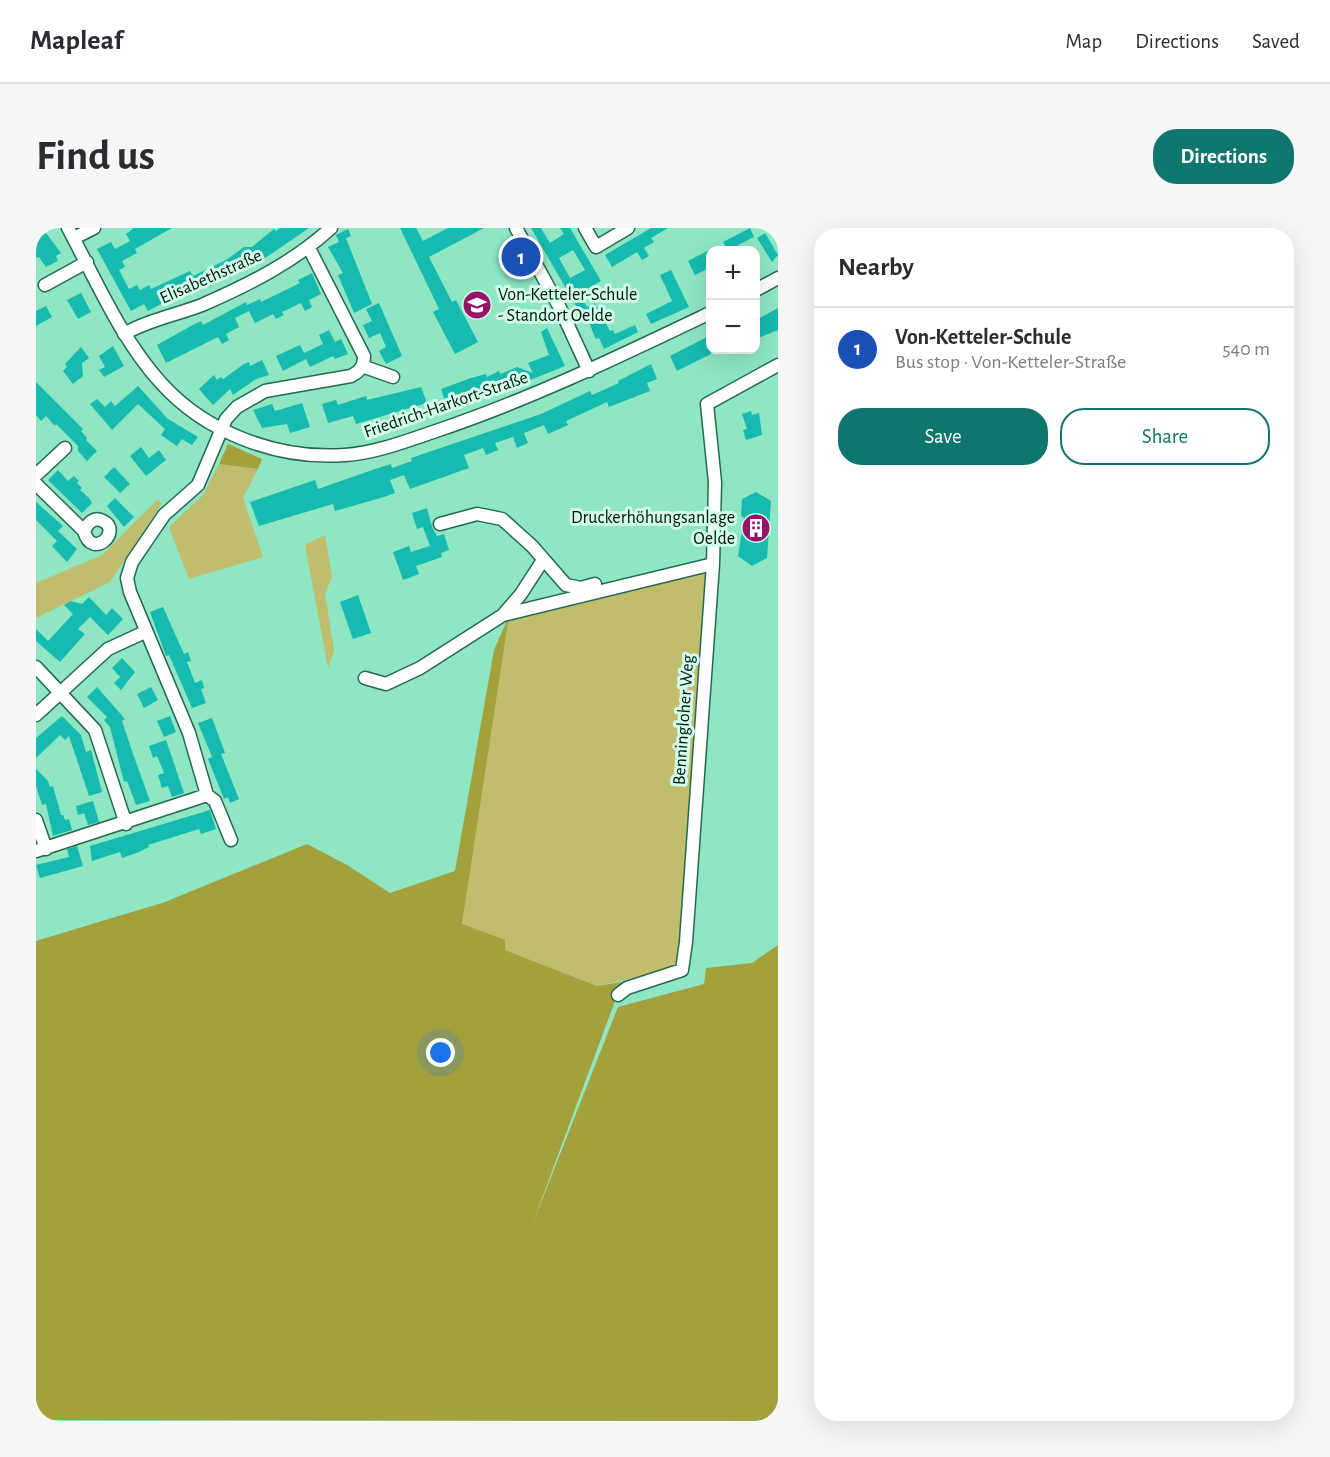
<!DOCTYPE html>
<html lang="en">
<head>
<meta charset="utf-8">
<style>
	body { margin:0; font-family:"Alegreya Sans",sans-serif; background:#f7f7f7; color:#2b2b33 }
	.controls { position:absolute; right:18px; top:18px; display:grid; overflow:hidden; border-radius:12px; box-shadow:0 6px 24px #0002 }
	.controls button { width:54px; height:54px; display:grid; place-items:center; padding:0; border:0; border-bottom:2px solid #e1e1e2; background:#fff; color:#2b2b33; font:30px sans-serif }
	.you { position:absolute; left:405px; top:825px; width:21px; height:21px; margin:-15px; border:4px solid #fff; border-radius:50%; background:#1a73e8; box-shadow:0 0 0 9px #1a73e833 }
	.badge { display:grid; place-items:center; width:39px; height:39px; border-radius:50%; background:#0f766e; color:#fff; font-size:20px; font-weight:700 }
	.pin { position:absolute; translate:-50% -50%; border:3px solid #fff; box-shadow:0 2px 6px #0006 }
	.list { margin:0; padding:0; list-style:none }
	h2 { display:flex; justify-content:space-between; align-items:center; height:78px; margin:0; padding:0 24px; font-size:26px }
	h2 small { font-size:20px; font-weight:400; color:#7c7c81 }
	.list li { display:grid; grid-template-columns:39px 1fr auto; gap:18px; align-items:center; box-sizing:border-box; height:84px; padding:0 24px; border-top:2px solid #e1e1e2 }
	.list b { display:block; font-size:22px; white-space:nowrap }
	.list p { margin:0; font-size:20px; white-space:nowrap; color:#7c7c81 }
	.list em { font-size:20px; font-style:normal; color:#7c7c81 }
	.actions { display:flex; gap:12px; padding:18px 24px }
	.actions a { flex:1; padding:14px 0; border:2px solid #0f766e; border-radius:24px; text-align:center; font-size:21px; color:#0f766e }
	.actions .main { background:#0f766e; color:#fff }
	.map { position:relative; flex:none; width:742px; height:1193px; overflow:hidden; border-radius:24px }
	header { display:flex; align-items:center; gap:36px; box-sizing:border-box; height:84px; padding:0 30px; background:#fff; border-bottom:2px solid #e1e1e2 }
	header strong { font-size:28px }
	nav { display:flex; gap:33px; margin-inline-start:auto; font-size:21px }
	.intro { display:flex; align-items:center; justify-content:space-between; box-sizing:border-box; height:144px; padding:0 36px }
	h1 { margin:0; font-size:42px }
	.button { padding:15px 27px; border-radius:24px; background:#0f766e; color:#fff; font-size:21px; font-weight:700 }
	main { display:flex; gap:36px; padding:0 36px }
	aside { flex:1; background:#fff; border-radius:24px; box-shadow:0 6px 24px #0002 }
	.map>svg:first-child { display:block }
	.green { fill:#c0bd6c }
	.forest { fill:#a4a03c }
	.building { fill:#16baaf; fill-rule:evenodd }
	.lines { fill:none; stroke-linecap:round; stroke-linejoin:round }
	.minor-casing { stroke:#246951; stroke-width:15 }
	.minor { stroke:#fff; stroke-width:12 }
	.labels { text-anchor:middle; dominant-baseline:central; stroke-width:6; stroke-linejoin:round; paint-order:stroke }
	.street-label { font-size:18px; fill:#00140b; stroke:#d3fdeb }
	.poi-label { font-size:18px; fill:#00140b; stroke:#d3fdeb; text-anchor:start }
</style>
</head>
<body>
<header>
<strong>Mapleaf</strong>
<nav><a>Map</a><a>Directions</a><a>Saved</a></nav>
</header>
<div class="intro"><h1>Find us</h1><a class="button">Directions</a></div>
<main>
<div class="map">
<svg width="742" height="1193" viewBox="0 0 742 1193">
	<rect width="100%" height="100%" fill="#8ee6c3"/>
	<path class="green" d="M183 236 222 241 207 270 227 329 153 351 133 299 167 267Z
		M121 272 126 275 74 354 0 390V355L66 327Z
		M289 307 296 350 289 365 298 423 292 440 269 317Z
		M673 340 644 728 634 742 561 758 469 722 426 696 473 388Z"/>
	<path class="forest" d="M192 216 226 231 222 241 183 236Z
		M473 388 426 696 469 712V722L561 758 586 754 495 1000 582 779 668 756 670 740 716 735 742 717V1193L0 1192V713L129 674 271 616 311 637 354 665 419 643 458 422Z"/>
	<path class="building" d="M98 0H136L99 21 101 25 86 33 89 39 83 42 93 61 101 57 104 62 113 57 115 61 154 43 157 48 190 32 208 19H216L238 1 240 3 244 0H273L225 33 224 30 171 60 169 57 151 67 149 63 112 83 108 76 95 83 61 21 75 14 79 21 94 13 90 6Z
		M364 0H380L387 13 412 0H448L393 29 416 74 420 72 442 114 419 126 397 84 403 81Z
		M495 0H505L514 15 528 6 524 0H534L565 53 544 65 551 79 559 75 574 103 577 102 579 106 599 97 602 104 568 121 563 110 560 111 558 107 548 81 543 83ZM537 22 549 42 534 50 523 30Z
		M615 0H632L615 10 618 14 608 20 613 28 606 32 601 24 576 39 569 27Z
		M714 0 718 9 702 17 705 22H692L687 14Z
		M312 1 315 8 310 10 336 76 318 85 302 47 307 45 292 19 303 14 300 7Z
		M10 5 25 25 20 28 22 33 10 39 3 29 0 30V10Z
		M729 5 742 27 736 34 721 10Z
		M675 21V39L659 47 652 33Z
		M635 42 653 79 615 96 610 86 636 73 624 47Z
		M276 45 285 66 273 72 276 79 269 83 265 75 246 84 248 87 240 91 237 86 219 95 213 83 199 90 203 99 190 106 193 112 186 116 182 109 130 135 121 117 155 98 165 93 167 97 210 74 211 77 224 71 225 74 264 55 262 52Z
		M45 65 55 84 42 91 31 72Z
		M343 75 366 128 350 136 343 123 350 119 344 105 333 110 327 97 336 93 330 81Z
		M10 78 16 89 0 98V83Z
		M742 80V102L720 111V92Z
		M511 100 529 138 472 161 464 146 481 139 497 145 492 135 513 127 505 104Z
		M293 102 299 114 305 111 312 126 299 131 297 128 274 139 270 131 247 143 240 128 264 117 268 125 287 116 283 107Z
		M671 109 675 126 641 143 634 128Z
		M77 118 88 138 68 149 63 142 69 139 63 128Z
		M45 119 53 130 46 135 47 148 37 156 27 143 31 139 29 136Z
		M226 132 233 147 220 151 197 167 194 161 177 177 163 161 178 147 181 152 185 149 187 151 208 136 213 134 214 138Z
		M615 136 621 151 611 155 614 163 573 179 571 174 530 193 532 197 512 206 508 197 488 205 492 215 481 220 477 209 459 215 462 222 450 227 447 220 428 227 433 240 374 261 368 247 354 252 359 265 348 269 299 283 297 276 223 298 214 274 279 252 282 261 339 241 355 236 356 240 376 233 375 230 505 186 554 163 556 167 583 155 582 153Z
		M463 143 467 152 454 158 455 160 449 163 450 165 411 178 405 161 435 150 450 146 451 149Z
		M0 154 47 201 45 203 51 210 50 212 61 223 51 233 42 223V218L20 196 19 198 10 188 5 193 0 187Z
		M102 158 132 191 162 209 156 217 146 211 141 218 125 207 129 201 102 176 76 202 54 176 61 171 69 179 75 173 79 178Z
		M385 159 391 175 320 196 317 188 292 195 286 176 300 172 302 177 330 168 331 172Z
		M266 175 274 199 254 205 251 196 226 200 217 182 236 176 239 183Z
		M715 183 716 187 723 185 726 207 710 212 707 202 711 201 706 186Z
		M105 219 113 230 123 222 130 232 110 248 94 228Z
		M78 239 94 256 84 265 68 249Z
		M22 242 32 253 38 248 43 253 41 255 46 260 44 262 53 270 56 275 46 285 12 252Z
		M720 264 735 273 731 330 716 338 702 328 708 290 705 288 706 271Z
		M79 270 98 289 88 299 71 278Z
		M0 274 27 298 22 303 41 321 31 334 16 318 21 313 0 292Z
		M391 280 396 299 401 308 408 306 413 322 405 325 406 329 380 338 383 346 367 352 357 324 373 318 375 324 394 318 387 299 381 301 376 285Z
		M322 367 335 405 317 411 304 374Z
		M53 369 70 387 76 380 87 391 72 407 54 389 42 401 49 406 24 434 0 413V401L12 413 37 386 28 377 35 373 46 376Z
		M127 379 148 426 152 424 155 433 151 434 159 455 166 452 168 460 165 461 170 475 156 480 133 427 130 428 114 384Z
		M86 430 99 444 85 462 78 455 84 449 76 440Z
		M61 459 89 491 86 493 96 523 114 573 100 577 91 553 88 554 74 499 68 492 71 489 51 469Z
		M115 459 122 472 108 480 101 466Z
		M26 488 45 507 50 524 55 522 66 564 53 568 33 508 29 512 24 507 0 530V510Z
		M134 488 140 504 128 509 121 493Z
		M176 490 189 525 185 526 203 571 194 575 192 569 188 571 172 531 176 529 162 495Z
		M130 512 148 565 136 569 132 558 126 560 122 547 128 545 121 528 117 530 113 518Z
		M0 541 12 553 14 559 17 558 25 587H27L29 592 33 591 36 602 17 608 10 576 6 577 0 558Z
		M57 573 63 594 52 597 48 585 42 587 40 578Z
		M174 582 180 601 165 606 163 601 112 617 113 619 103 624 86 630 84 624 56 633 54 618Z
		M41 618 47 638 4 650 0 637 33 629 31 621Z"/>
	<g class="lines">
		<g class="minor-casing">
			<path id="minor" d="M32 0C60 52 85 111 125 155 170 205 242 232 309 227 340 225 370 213 400 203 495 171 584 128 674 85
				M480 0 524 80 553 143
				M549 0 560 19 592 0
				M38 10 58 0
				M9 57 51 34
				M720 62 742 50
				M88 106C112 92 140 87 166 77 212 57 258 34 295 0
				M326 138 357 149
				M0 247 29 220
				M0 256 48 303C56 333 87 303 67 293 58 288 52 295 48 303
				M404 296 441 286 466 291 496 318 530 357 545 360 559 356
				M467 387 485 366 507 332
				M0 439 59 502 90 596
				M329 450 350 456 384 440 467 387 677 336
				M0 487 72 421 109 404
				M0 592 10 621
				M195 612 179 573 171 567 153 505 94 364 91 350 96 334 128 287 162 257 190 191 201 179 229 163 315 148C324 143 328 139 328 128L273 20
				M0 623 171 567
				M582 767 591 760 646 742 650 714 677 336 679 254 671 176 742 137"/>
		</g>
		<use href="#minor" class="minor"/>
	</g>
	<defs>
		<g id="school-disc" transform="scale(1.5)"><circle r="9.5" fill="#97136a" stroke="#d3fdeb"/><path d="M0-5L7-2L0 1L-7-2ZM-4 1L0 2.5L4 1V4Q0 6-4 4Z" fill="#fff"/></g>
		<g id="building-disc" transform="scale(1.5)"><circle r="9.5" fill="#97136a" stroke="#d3fdeb"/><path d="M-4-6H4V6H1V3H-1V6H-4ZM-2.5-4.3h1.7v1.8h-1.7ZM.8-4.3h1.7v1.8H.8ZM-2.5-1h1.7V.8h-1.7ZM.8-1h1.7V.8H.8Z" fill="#fff"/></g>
	</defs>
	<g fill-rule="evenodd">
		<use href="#school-disc" x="441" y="77"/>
		<use href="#building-disc" x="720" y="300"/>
	</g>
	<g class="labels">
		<g class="street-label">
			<text transform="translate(175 49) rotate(-24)">Elisabethstraße</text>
			<text transform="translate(410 177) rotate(-19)">Friedrich-Harkort-Straße</text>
			<text transform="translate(648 492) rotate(-86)">Benningloher Weg</text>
		</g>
		<g class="poi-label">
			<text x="462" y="67">Von-Ketteler-Schule<tspan x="462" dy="21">- Standort Oelde</tspan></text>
			<text x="699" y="290" text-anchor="end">Druckerhöhungsanlage<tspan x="699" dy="21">Oelde</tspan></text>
		</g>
	</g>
</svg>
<div class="controls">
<button>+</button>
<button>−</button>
</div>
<div class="you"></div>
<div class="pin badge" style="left:485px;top:29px;background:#1a4fb4">1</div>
</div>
<aside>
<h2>Nearby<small></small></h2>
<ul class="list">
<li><span class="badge" style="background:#1a4fb4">1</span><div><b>Von-Ketteler-Schule</b><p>Bus stop · Von-Ketteler-Straße</p></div><em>540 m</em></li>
</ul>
<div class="actions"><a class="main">Save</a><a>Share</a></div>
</aside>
</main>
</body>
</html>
